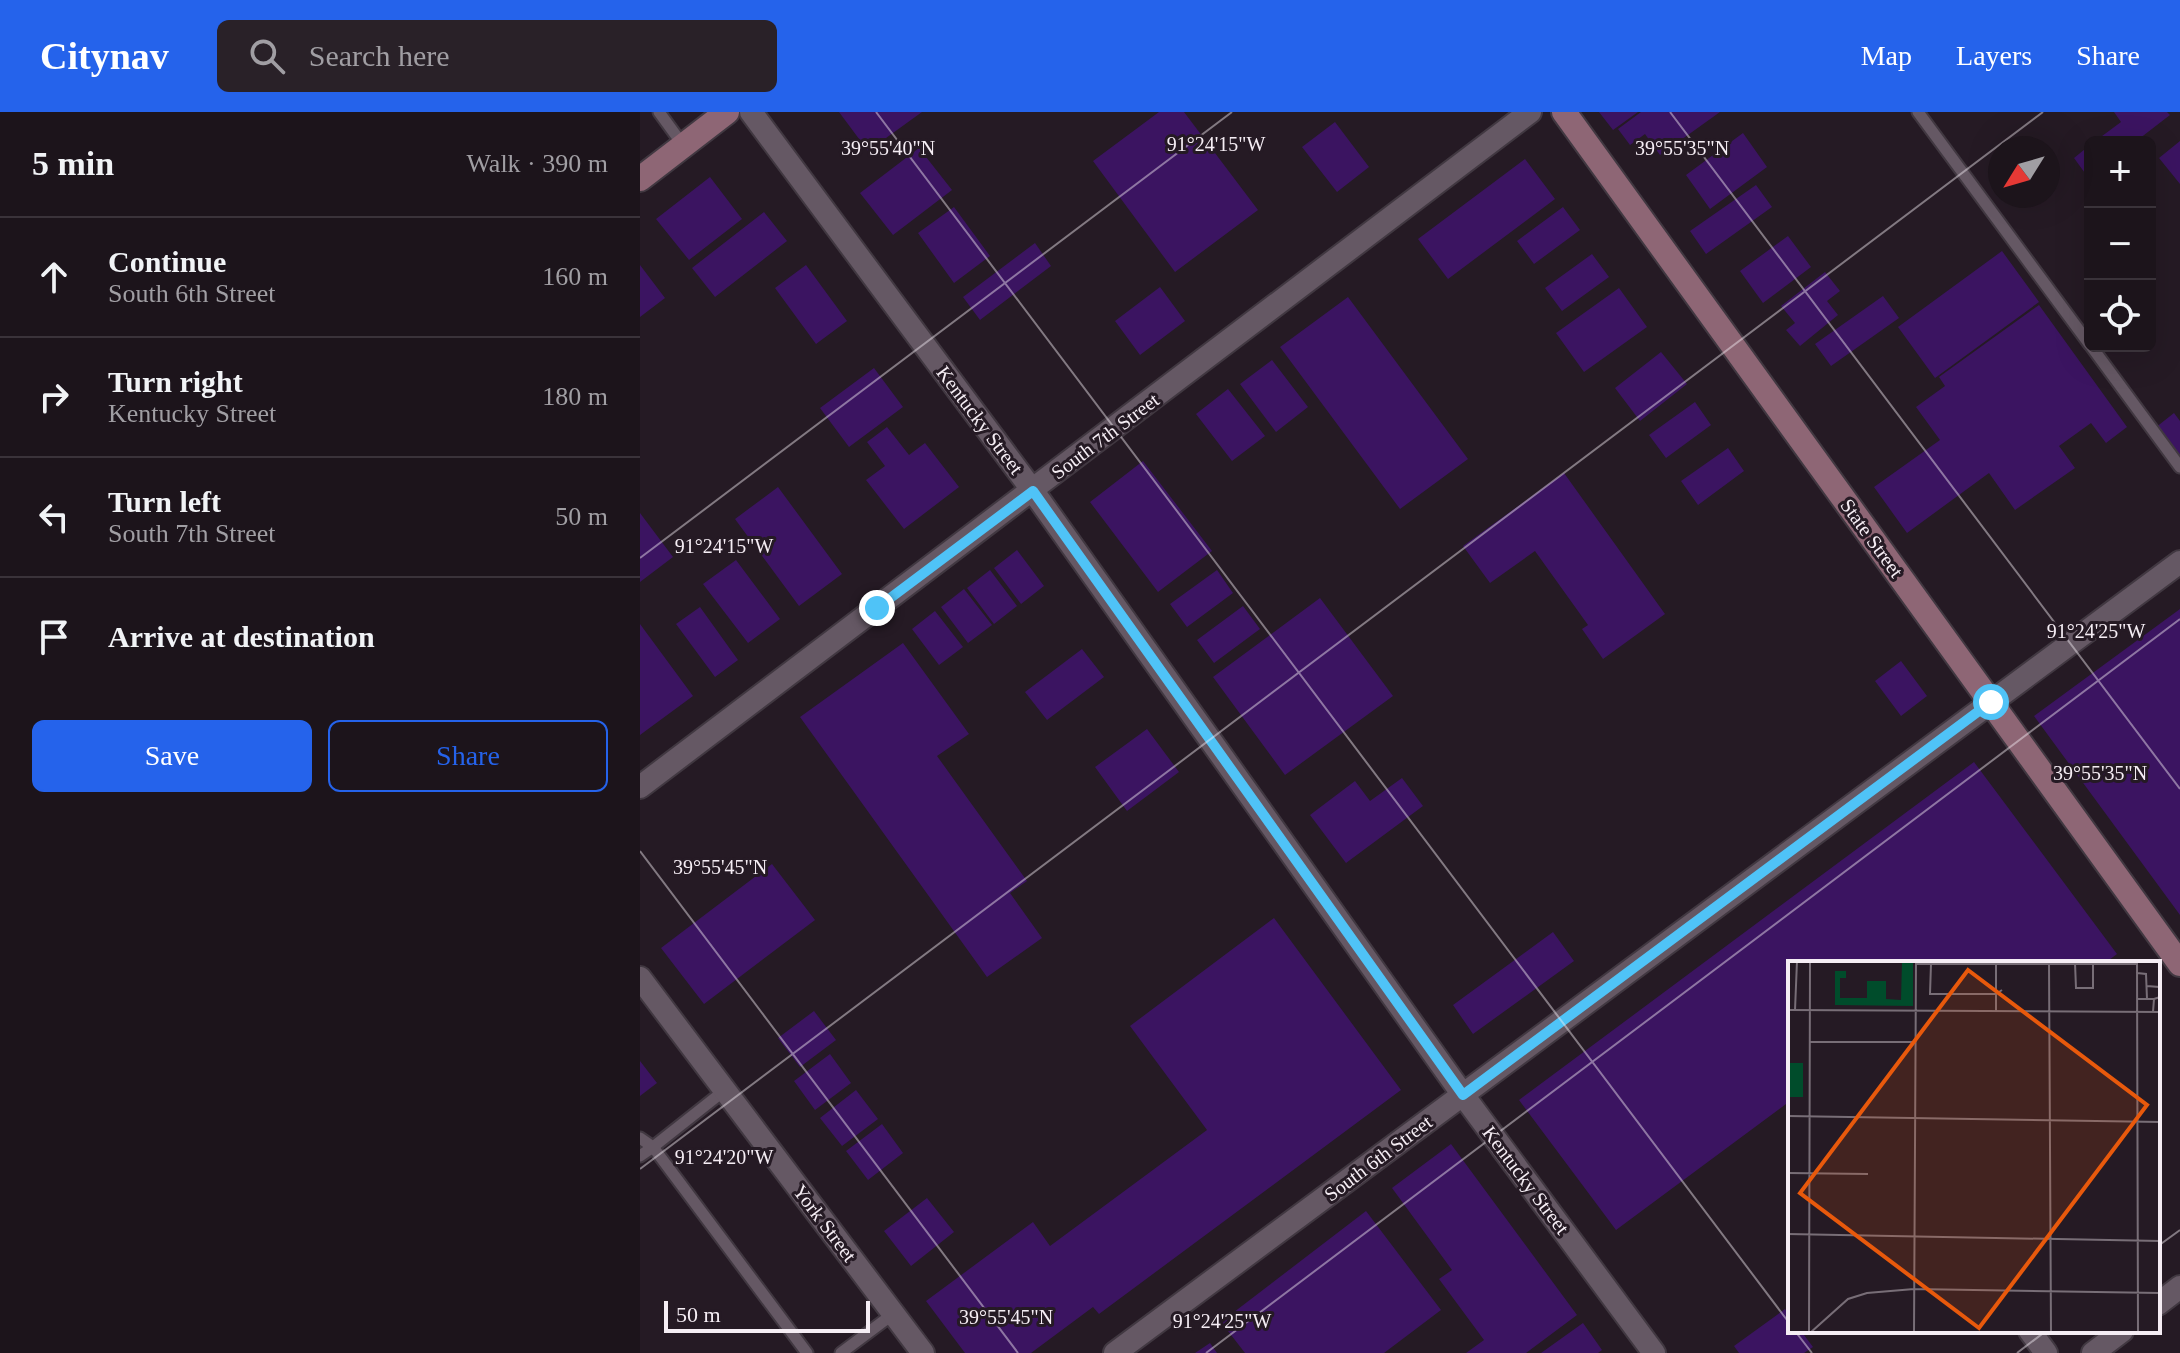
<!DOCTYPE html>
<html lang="en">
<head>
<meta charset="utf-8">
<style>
	body { margin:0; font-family:Georgia,serif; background:#292128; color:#f1f3f6 }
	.controls { position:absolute; right:24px; top:24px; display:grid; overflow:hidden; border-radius:12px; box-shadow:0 8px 32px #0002 }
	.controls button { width:72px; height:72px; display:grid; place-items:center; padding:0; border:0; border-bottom:2px solid #3a333a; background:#1c141b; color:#f1f3f6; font:40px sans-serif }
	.compass { position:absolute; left:1348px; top:24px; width:72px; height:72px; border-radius:50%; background:#1c141b; box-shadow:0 8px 32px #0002; rotate:233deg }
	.scale { position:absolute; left:24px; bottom:20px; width:206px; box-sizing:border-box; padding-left:8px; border:4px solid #f5edf4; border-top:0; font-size:22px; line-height:28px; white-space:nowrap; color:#f5edf4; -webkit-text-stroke:6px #251a24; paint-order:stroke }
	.stop { position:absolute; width:24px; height:24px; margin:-18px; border:6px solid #4fc3f7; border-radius:50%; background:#fff }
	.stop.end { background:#4fc3f7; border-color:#fff; box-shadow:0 2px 8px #0008 }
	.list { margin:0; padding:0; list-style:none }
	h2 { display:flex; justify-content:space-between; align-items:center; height:104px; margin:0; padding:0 32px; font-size:34px }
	h2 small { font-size:26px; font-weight:400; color:#a09ea3 }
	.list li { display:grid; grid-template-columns:52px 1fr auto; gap:24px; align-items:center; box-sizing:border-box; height:120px; padding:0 32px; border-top:2px solid #3a333a }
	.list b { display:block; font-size:30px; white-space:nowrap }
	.list p { margin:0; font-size:26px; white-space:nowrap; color:#a09ea3 }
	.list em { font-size:26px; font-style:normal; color:#a09ea3 }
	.actions { display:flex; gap:16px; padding:24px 32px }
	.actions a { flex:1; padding:18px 0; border:2px solid #2563eb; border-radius:12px; text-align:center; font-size:28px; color:#2563eb }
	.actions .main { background:#2563eb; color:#fff }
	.icon { flex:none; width:44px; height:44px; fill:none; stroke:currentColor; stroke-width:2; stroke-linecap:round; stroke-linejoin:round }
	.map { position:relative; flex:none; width:1540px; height:1241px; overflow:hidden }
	header { display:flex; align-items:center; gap:48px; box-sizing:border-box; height:112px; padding:0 40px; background:#2563eb; color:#fff }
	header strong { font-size:38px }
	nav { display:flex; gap:44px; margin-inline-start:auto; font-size:28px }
	.search { width:560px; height:72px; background:#292128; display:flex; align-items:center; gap:20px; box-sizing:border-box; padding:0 28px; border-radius:12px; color:#a09ea3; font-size:30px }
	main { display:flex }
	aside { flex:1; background:#1c141b }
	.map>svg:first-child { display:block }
	.building { fill:#3b1461 }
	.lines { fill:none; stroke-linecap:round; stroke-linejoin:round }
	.lane-casing { stroke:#413841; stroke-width:15 }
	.street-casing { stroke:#413841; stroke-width:26 }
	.secondary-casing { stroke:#413841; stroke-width:28 }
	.lane { stroke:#655864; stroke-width:11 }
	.street { stroke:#655864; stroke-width:22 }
	.secondary { stroke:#8e6675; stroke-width:24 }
	.route { stroke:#4fc3f7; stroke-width:10 }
	.ticks { fill:none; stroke:#f5edf4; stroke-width:2; stroke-opacity:0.45 }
	.labels { text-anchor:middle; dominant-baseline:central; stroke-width:6; stroke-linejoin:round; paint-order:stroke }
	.street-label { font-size:20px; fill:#f5edf4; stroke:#251a24 }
	.inset-road { fill:none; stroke:#786e77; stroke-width:2 }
	.view { fill:#e8590c; fill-opacity:0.15; stroke:#e8590c; stroke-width:4 }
	.inset-edge { fill:none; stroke:#f5edf4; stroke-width:4 }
	.ticks-label { font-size:20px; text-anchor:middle; fill:#f5edf4; stroke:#251a24; stroke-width:6; stroke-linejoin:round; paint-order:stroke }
</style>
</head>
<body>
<header>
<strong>Citynav</strong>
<div class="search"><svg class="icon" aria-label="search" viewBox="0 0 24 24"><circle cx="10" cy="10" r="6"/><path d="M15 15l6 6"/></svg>Search here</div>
<nav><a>Map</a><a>Layers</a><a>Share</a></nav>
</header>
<main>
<aside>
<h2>5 min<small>Walk · 390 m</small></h2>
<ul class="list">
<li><svg class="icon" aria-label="ahead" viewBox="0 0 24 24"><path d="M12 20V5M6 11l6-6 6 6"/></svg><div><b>Continue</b><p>South 6th Street</p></div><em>160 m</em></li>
<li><svg class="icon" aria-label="right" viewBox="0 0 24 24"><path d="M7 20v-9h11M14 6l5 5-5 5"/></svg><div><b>Turn right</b><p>Kentucky Street</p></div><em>180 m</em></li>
<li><svg class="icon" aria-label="left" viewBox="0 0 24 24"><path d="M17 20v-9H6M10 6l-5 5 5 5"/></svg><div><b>Turn left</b><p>South 7th Street</p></div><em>50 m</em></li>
<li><svg class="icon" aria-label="arrive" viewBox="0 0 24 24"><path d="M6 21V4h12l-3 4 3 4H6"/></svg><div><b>Arrive at destination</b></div></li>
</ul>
<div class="actions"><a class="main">Save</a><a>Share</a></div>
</aside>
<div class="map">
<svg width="1540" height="1241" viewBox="0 0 1540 1241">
	<rect width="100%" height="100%" fill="#251a24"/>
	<path class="building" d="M199 0H282L228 39Z
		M519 0H544L618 98 535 160 453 49Z
		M959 0H998L973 18Z
		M1001 0H1080L1020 43 1005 22 990 33 978 17Z
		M1474 0H1527L1530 3 1495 30H1454L1481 10Z
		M695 10 729 55 697 80 662 35Z
		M1103 21 1127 55 1070 97 1046 63Z
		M1540 29V72L1519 46Z
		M1450 33V68L1434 46Z
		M279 36 312 78 253 123 220 81Z
		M885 47 915 87 808 167 778 127Z
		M70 65 102 107 49 148 16 107Z
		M1116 73 1132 95 1066 142 1050 119Z
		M314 95 350 144 314 171 278 121Z
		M923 95 940 118 894 152 877 129Z
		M124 100 147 129 75 185 52 156Z
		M1148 124 1171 155 1123 191 1100 159Z
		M395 131 411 154 340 208 323 185Z
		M1362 139 1399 190 1295 266 1258 215Z
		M952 142 969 165 922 199 905 176Z
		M0 153 25 186 0 205Z
		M166 153 207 209 176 232 135 176Z
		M1185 160 1200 179 1187 189 1198 203 1160 234 1146 218 1155 211 1141 194Z
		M520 175 545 209 500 243 475 209Z
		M979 176 1007 215 944 260 916 221Z
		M1243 184 1259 206 1191 254 1175 232Z
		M708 185 828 347 760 397 640 235Z
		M1399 193 1487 315 1466 331 1451 311 1419 334 1435 356 1375 398 1349 361 1267 421 1234 375 1300 328 1276 295 1305 274 1299 265Z
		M1021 240 1047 272 1000 309 975 276Z
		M632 248 668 295 636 320 600 272Z
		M234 256 263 295 209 335 180 296Z
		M588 277 625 324 592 349 556 302Z
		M1055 290 1071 313 1026 346 1009 323Z
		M1534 301 1540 309V350L1515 316Z
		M247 315 269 343 285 331 319 375 264 417 226 368 245 354 227 330Z
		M1088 336 1104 359 1058 393 1041 369Z
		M503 349 572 439 518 480 450 390Z
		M924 361 1025 502 963 547 942 517 948 513 895 439 850 471 823 434Z
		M138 375 202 462 159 494 95 407Z
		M0 401 33 445 0 470Z
		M377 438 404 474 381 492 354 456Z
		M96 448 140 507 108 531 63 472Z
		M350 458 377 494 354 512 327 476Z
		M577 458 593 481 547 515 530 492Z
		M324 477 352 513 328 531 301 495Z
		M680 486 753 584 645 663 573 565Z
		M603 494 620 517 574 551 557 528Z
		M60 495 98 548 75 565 36 512Z
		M1540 497V803L1394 604Z
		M295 499 323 535 299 553 272 517Z
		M0 512 53 584 0 623Z
		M263 531 329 622 297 644 387 769 370 781 402 826 347 865 160 605Z
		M442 537 464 565 407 608 385 580Z
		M1261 549 1287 584 1261 604 1235 569Z
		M507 617 539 660 487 699 455 655Z
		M1334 650 1477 842 1465 851H1150V989L976 1118 879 988Z
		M762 666 783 694 706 751 670 703 715 669 730 689Z
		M132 752 175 808 64 892 21 836Z
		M634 806 761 978 459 1202 453 1195 391 1241H325L286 1189 393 1110 410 1134 567 1018 490 914Z
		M913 820 934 849 833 922 813 893Z
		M174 899 196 928 160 955 138 926Z
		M190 942 211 971 175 998 154 969Z
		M0 949 17 971 0 984Z
		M216 978 238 1007 202 1034 180 1006Z
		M242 1012 263 1041 228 1068 206 1039Z
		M811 1032 937 1203 886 1241H826L844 1228 799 1167 812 1158 752 1076Z
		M287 1086 314 1120 271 1154 244 1119Z
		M726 1099 801 1198 744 1241H605L581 1210Z
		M1145 1197 1150 1204V1219H1161L1173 1235 1164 1241H1099L1094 1234Z
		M943 1211 962 1238 958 1241H901Z
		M570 1231 577 1241H555Z"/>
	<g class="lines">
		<g class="lane-casing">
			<path id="lane" d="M19 0 43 33
				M1278 0 1450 233
				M1451 234 1540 355
				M0 1026 13 1035 85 978
				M0 1044 13 1035 167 1241
				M201 1241 253 1202"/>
		</g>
		<g class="street-casing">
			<path id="street" d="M111 0 393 379 823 983 1014 1241
				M0 675 890 0
				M0 866 283 1241
				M1518 1192 1540 1175
				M1390 1219 1406 1241
				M475 1241 1540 450
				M1453 1241 1482 1219"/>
		</g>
		<g class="secondary-casing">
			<path id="secondary" d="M924 0 1540 852
				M0 67 87 0"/>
		</g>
		<use href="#lane" class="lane"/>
		<use href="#street" class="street"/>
		<use href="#secondary" class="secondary"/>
	</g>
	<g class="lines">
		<path class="route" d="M237 496 393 379 823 983 1351 590"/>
	</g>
	<path class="ticks" d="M236 0 1150 1212M1030 0 1540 677M0 446 592 0M0 739 378 1241M0 1057 1403 0M1518 1134 1540 1118M1155 1219 1172 1241M566 1241 1540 507M1377 1241 1406 1219"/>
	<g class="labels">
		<g class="street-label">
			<text transform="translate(340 308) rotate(53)">Kentucky Street</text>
			<text transform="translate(465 324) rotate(-37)">South 7th Street</text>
			<text transform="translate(1232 426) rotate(54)">State Street</text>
			<text transform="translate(738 1046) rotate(-37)">South 6th Street</text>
			<text transform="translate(886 1068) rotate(53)">Kentucky Street</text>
			<text transform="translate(185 1111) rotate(53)">York Street</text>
		</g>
	</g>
	<g transform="translate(1148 849)">
		<rect width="372" height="372" fill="#251a24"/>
		<path d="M114 0H125V45L47 44V10H58V17H52V37H79V20H98V38L113 39ZM0 102H15V136H2L1 149Z" fill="#004c2b"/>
		<path class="inset-road" d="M261 0 263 372M349 0 350 372M287 2 288 27H305V3M128 3H349M143 3 142 33H208V4M349 12 358 13 359 38M359 25 371 26 372 36 366 38M349 38H366L365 51M0 49 372 51M7 49 9 0M208 50V33L214 29M22 81H128M0 155 372 161M0 212 80 213M0 273 372 280M21 372 22 0M22 372 60 338 79 332 126 328 372 332M126 372 128 0"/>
		<path class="view" d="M180 9 359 144 191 367 12 232Z"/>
		<rect width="372" height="372" class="inset-edge"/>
	</g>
	<g class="ticks-label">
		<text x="576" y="39">91°24'15"W</text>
		<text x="248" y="43">39°55'40"N</text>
		<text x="1042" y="43">39°55'35"N</text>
		<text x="84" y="441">91°24'15"W</text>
		<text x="1456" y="526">91°24'25"W</text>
		<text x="1460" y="668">39°55'35"N</text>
		<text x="80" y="762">39°55'45"N</text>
		<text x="84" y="1052">91°24'20"W</text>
		<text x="366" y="1212">39°55'45"N</text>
		<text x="582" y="1216">91°24'25"W</text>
	</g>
</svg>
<div class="controls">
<button>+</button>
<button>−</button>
<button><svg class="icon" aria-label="locate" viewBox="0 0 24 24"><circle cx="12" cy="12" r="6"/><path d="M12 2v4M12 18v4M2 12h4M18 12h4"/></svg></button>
</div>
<svg class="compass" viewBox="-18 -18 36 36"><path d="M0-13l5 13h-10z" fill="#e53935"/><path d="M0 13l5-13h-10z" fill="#a09ea3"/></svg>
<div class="scale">50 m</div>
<div class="stop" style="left:1351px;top:590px"></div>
<div class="stop end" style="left:237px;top:496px"></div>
</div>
</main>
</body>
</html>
